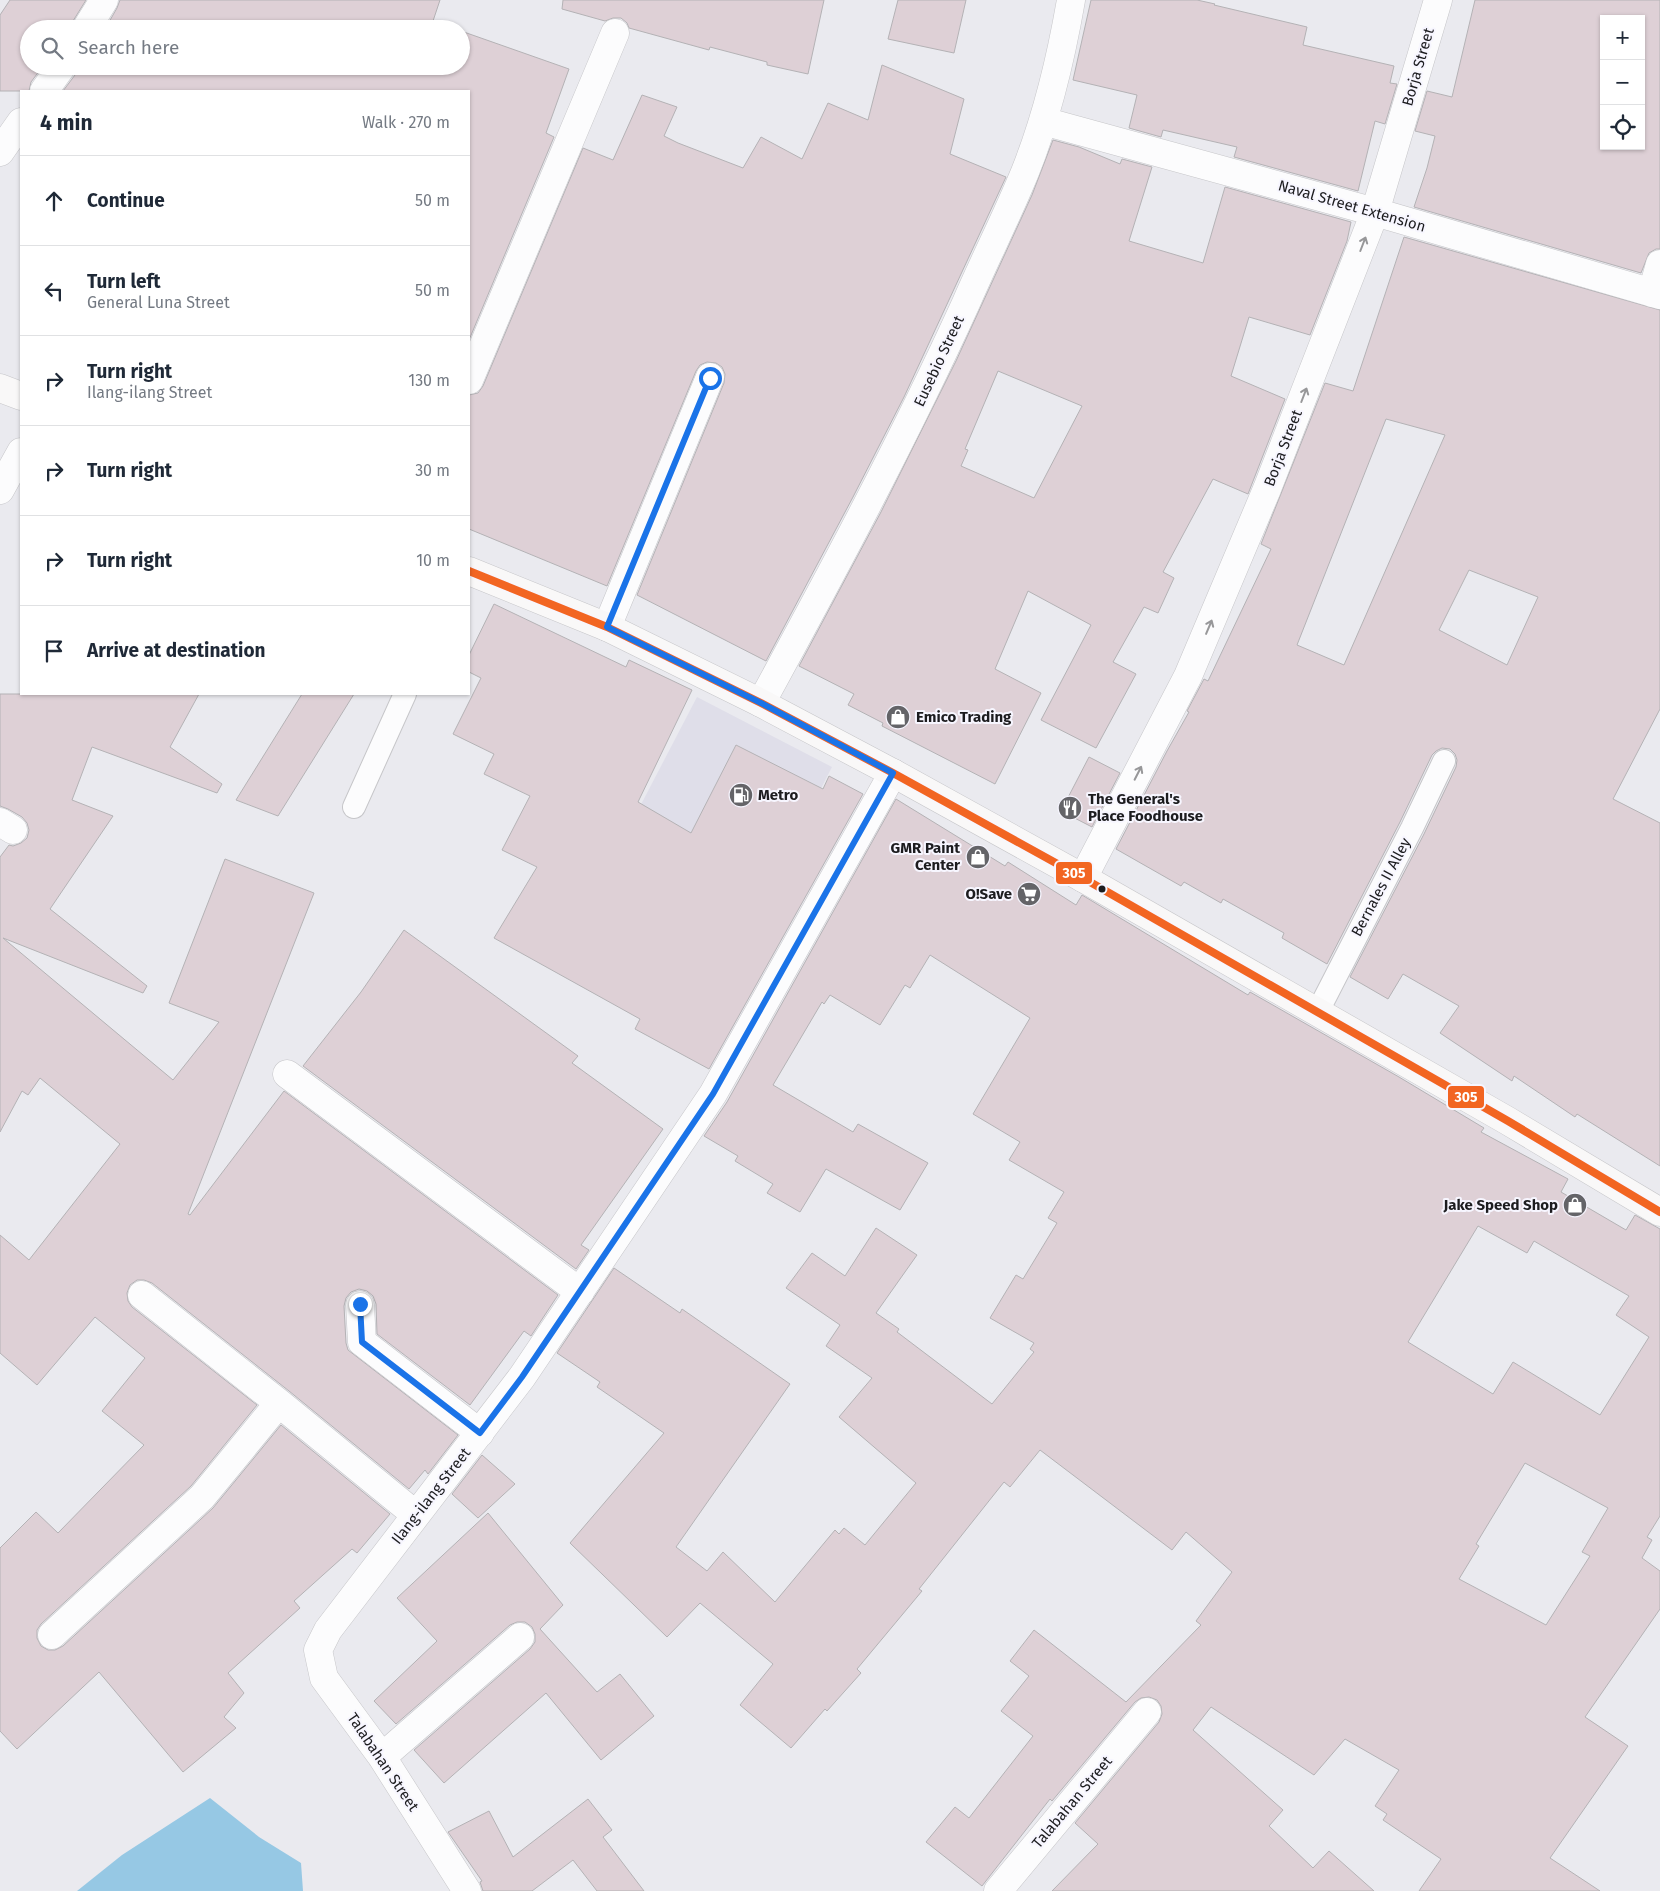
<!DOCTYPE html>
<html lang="en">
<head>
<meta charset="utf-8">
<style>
	body { margin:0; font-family:"Fira Sans",sans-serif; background:#f6f6f7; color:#1f2937 }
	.controls { position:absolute; right:15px; top:15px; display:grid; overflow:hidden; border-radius:0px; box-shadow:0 1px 4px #0004 }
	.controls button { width:45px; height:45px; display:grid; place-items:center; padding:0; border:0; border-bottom:1px solid #e0e1e3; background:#fff; color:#1f2937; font:25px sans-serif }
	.stop { position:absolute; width:15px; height:15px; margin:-11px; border:4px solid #1a73e8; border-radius:50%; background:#fff }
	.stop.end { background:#1a73e8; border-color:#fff; box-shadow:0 1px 5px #0008 }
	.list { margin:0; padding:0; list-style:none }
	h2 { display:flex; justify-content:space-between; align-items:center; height:65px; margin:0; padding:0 20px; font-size:21px }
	h2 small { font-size:16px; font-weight:400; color:#747a83 }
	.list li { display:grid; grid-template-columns:32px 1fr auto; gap:15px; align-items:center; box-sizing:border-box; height:90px; padding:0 20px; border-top:1px solid #e0e1e3 }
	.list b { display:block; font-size:19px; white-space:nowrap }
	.list p { margin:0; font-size:16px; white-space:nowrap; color:#747a83 }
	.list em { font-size:16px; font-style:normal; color:#747a83 }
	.icon { flex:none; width:28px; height:28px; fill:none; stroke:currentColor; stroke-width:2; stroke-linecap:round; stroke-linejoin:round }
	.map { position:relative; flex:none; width:1660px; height:1891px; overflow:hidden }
	.search { position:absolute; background:#fff; box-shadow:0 1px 4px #0004; left:20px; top:20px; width:450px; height:55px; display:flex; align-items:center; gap:12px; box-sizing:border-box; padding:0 18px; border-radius:28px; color:#747a83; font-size:19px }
	.panel { position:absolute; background:#fff; box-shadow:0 1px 4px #0004; left:20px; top:90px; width:450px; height:605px; border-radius:0px }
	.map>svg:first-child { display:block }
	.built { fill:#dfdee9 }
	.water { fill:#96c8e4 }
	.building { fill:#ded0d6; stroke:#b4b2b5; fill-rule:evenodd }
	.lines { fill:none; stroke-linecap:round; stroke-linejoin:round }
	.service-casing { stroke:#c6c6c9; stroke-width:24 }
	.minor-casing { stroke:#c6c6c9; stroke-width:29 }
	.secondary-casing { stroke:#c6c6c9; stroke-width:29 }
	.service { stroke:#fcfcfd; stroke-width:22 }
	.minor { stroke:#fcfcfd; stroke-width:28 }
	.secondary { stroke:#f9f8f8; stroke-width:28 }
	.bus-1-casing { stroke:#f7f6ff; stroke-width:11 }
	.bus-1 { stroke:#f26522; stroke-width:8 }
	.oneway { stroke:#979799 }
	.route { stroke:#1a73e8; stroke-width:6 }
	.bus-dot { fill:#1c1c1f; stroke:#f7f6ff; stroke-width:2 }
	.labels { text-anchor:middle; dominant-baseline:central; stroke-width:4; stroke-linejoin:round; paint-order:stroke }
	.street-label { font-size:15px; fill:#1c1c1f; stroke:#f7f6ff }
	.poi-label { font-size:15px; font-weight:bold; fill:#1c1c1f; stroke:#f7f6ff; text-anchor:start }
	.line-badge { stroke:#f7f6ff; stroke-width:2 }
	.badge-label { font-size:14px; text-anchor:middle; font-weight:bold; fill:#fff }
</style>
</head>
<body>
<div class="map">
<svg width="1660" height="1891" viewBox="0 0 1660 1891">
	<rect width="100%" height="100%" fill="#eaeaef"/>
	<path class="built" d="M697 697 832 767 758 910 622 841Z"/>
	<path class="water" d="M210 1798 259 1837 301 1863 303 1891H77L122 1855Z"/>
	<path class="building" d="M10 0H86L73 21 70 29H29V66H43L31 82 29 91H0V15Z
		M120 0H440L433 21 454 29H105L117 8Z
		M563 0H824L808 74 767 65V62L710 47 709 50 629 28 627 23 621 18H613L605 21 562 9Z
		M898 0H966L954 53 888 39Z
		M1091 0H1197L1215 4 1214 5 1307 27 1303 45 1394 66 1390 83 1397 84 1385 124 1375 121 1358 191 1234 157 1237 147 1163 130 1161 137 1129 128 1137 95 1073 80Z
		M1475 0H1660V249H1656L1649 253 1641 273 1414 207 1427 168 1435 136 1415 131 1427 91 1452 97ZM1604 19H1641V146H1604Z
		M461 31 569 69 546 133 554 137 469 340V91H63L75 75 77 66H461Z
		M882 65 964 99 950 154 1006 177 904 397 853 497 766 661 637 595 724 383 725 374 722 367 716 363 707 362 700 365 696 371 607 586 469 529V395L478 393 483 386 583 148 613 160 642 95 677 107 664 136 678 143 743 168 761 137 802 159 828 103 868 120Z
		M1053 140 1079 147 1120 164 1122 159 1152 167 1129 241 1203 263 1225 187 1351 222 1347 241 1310 335 1249 317 1231 376 1285 399 1248 494 1213 479 1163 572 1174 578 1158 613 1144 607 1113 662 1136 674 1096 748 1041 720 1091 625 1028 591 995 669 1041 693 995 784 882 726 883 723 848 705 854 694 799 666 881 512 956 361 1032 195ZM998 371 1082 406 1034 498 961 466 968 450 965 449Z
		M1404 237 1660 310V709L1613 799 1660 823V1166L1577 1114 1575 1117 1514 1076 1512 1081 1440 1033 1459 1006 1403 974 1388 999 1350 977 1424 834 1456 767 1457 760 1455 754 1450 749 1442 748 1436 751 1432 755 1400 822 1327 964 1282 938 1284 933 1223 899 1221 903 1184 882 1181 886 1116 849 1167 751 1189 712 1187 711 1204 679 1208 681 1271 549 1261 544 1325 383 1353 391ZM1386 419 1445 435 1344 665 1297 645ZM1469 570 1538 597 1507 665 1439 630Z
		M494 604 626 667 629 660 692 690 638 802 691 833 736 745 823 789 829 776 863 794 709 1069 635 1029 640 1019 494 938 537 867 502 850 530 796 484 774 494 754 453 734 481 678 469 672V655Z
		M0 694H199L170 747 222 784 217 793 92 747 72 800 113 816 50 909 147 986 143 993 3 938 173 1080 219 1022 169 1003 225 859 314 893 188 1214 190 1215 284 1091 558 1295 531 1336 524 1331 470 1405 377 1334 376 1304 373 1296 367 1291 359 1289 351 1292 346 1298 344 1306 346 1343 348 1350 458 1435 428 1474 425 1470 409 1489 289 1391 152 1283 144 1280H137L130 1285 127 1293 128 1301 132 1307 257 1405 191 1486 41 1624 37 1630V1638L41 1646 48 1650H55L63 1646 213 1508 281 1425 390 1514 357 1553 352 1549 294 1601 300 1608 228 1673 244 1693 224 1717 236 1728 183 1772 99 1672 17 1749 0 1731V1548L36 1512 58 1533 144 1445 102 1411 145 1358 95 1317 37 1385 0 1353V1235L29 1260 120 1144 40 1078 28 1095 22 1091 0 1132V857L9 845 13 846 21 843 27 838 29 830 27 823 22 817 8 809 0 806Z
		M302 694H354L278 816 236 800Z
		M1089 757 1120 773 1092 827 1061 811Z
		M896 799 1005 866 1008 862 1076 905 1082 895 1248 995 1250 992 1399 1077 1484 1128 1481 1132 1568 1179 1561 1192 1626 1230 1635 1215 1660 1229V1516L1647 1537 1652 1540 1642 1558 1660 1571V1609L1585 1717 1628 1746 1550 1858 1600 1891H1419L1441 1859 1383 1820 1387 1814 1375 1806 1399 1770 1345 1739 1314 1775 1211 1707 1193 1730 1283 1810 1269 1826 1313 1868 1329 1851 1374 1891H1052L1098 1844 1075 1823 1159 1722 1162 1714 1161 1706 1157 1700 1149 1697 1141 1698 1135 1702 1052 1801 1050 1799 982 1886 926 1842 955 1807 969 1818 1033 1736 1001 1711 1029 1676 1010 1661 1034 1630 1126 1702 1201 1625 1196 1621 1232 1572 1186 1532 1172 1550 1040 1450 1010 1487 1004 1482 919 1589 922 1591 857 1669 861 1673 827 1711 825 1709 791 1748 740 1705 773 1664 700 1603 667 1637 570 1543 664 1433 597 1387 600 1382 557 1353 614 1268 680 1313 682 1309 790 1384 676 1547 707 1571 723 1552 775 1602 835 1530 839 1534 844 1528 865 1545 916 1483 839 1417 872 1378 826 1346 840 1325 786 1288 812 1253 845 1276 876 1228 917 1255 876 1313 899 1329 897 1332 992 1404 1034 1352 1030 1349 1034 1343 990 1318 1016 1275 1023 1279 1057 1223 1048 1218 1064 1192 1009 1160 1020 1142 973 1114 1030 1018 930 955 910 988 905 985 880 1025 830 995 824 1004 822 1002 773 1085 853 1132 858 1124 928 1163 900 1210 826 1169 800 1212 767 1193 773 1184 735 1161 738 1156 704 1136 727 1102ZM1478 1226 1527 1253 1534 1241 1629 1296 1616 1315 1649 1337 1600 1415 1513 1362 1493 1394 1408 1342ZM1525 1463 1608 1508 1582 1552 1590 1556 1546 1625 1459 1579 1479 1546 1476 1544Z
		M404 930 578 1056 572 1063 663 1129 581 1245 589 1250 576 1269 303 1066 361 992Z
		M482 1455 515 1484 478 1518 452 1494Z
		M488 1513 563 1605 540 1629 597 1692 620 1674 654 1716 601 1760 546 1693 444 1783 414 1750 530 1649 535 1642V1634L532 1627 525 1622H517L510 1625 396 1724 374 1701 437 1641 397 1598Z
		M588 1799 612 1830 603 1837 644 1891H597L573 1860 532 1891H483L480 1882 482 1881 448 1832 489 1811 513 1857Z"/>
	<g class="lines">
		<g class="service-casing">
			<path id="service" d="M354 807 405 694
				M1317 1013 1412 828 1444 761"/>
		</g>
		<g class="minor-casing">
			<path id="minor" d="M86 29 104 0
				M44 91 62 66
				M1043 121 1375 212 1660 295
				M0 152 21 122
				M1652 293 1660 264
				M469 380 615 33
				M0 490 21 452
				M607 627 710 377
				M761 703C833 571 904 439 966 303 985 259 1007 216 1025 172 1047 117 1061 58 1071 0
				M0 822 13 830
				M1083 878 1188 676 1267 489 1375 212 1438 0
				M287 1074 580 1292
				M142 1295 279 1403 416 1515
				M360 1305 362 1342 480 1433
				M52 1635 202 1497 279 1403
				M382 1757 520 1637
				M467 1891 382 1757 324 1678 318 1650 328 1630 522 1377 713 1094 893 773
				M998 1891 1147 1712"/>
		</g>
		<g class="secondary-casing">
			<path id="secondary" d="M0 388 21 396
				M469 571 607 627 761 703 893 773 1083 878 1508 1121 1660 1212"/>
		</g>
		<use href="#service" class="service"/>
		<use href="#minor" class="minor"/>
		<use href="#secondary" class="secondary"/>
		<g class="bus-1-casing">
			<path id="bus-1" d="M469 571 607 627 761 703 893 773 1083 878 1508 1121 1660 1212"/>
		</g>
		<use href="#bus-1" class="bus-1"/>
	</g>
	<defs><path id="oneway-shaft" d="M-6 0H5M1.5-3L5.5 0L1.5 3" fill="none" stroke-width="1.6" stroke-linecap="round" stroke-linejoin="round" transform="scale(1.25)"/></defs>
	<g class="oneway">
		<use href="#oneway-shaft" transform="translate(1363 244) rotate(-69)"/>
		<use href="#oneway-shaft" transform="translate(1304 395) rotate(-69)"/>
		<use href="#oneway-shaft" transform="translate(1209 627) rotate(-67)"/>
		<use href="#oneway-shaft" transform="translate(1138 773) rotate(-63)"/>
	</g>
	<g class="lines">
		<path class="route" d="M360 1304 362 1342 480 1433 522 1377 713 1094 893 773 761 703 607 627 710 378"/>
	</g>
	<defs>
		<g id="shop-disc" transform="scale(1.25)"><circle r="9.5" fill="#646468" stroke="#f7f6ff"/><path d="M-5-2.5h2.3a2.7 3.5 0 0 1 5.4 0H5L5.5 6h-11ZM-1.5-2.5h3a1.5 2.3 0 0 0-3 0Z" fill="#fff"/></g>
		<g id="fuel-disc" transform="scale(1.25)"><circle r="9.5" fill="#646468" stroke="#f7f6ff"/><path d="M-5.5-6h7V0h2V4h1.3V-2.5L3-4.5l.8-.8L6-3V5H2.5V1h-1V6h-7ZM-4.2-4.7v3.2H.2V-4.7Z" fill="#fff"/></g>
		<g id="restaurant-disc" transform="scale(1.25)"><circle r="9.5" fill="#646468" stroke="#f7f6ff"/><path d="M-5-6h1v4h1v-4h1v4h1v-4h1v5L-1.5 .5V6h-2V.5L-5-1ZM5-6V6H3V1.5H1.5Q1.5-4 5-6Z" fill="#fff"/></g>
		<g id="supermarket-disc" transform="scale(1.25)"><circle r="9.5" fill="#646468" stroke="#f7f6ff"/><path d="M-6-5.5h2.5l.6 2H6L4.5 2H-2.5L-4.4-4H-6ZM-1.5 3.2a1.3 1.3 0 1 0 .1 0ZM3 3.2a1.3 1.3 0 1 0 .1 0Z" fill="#fff"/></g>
	</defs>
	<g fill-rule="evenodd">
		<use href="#shop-disc" x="898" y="717"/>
		<use href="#fuel-disc" x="741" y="795"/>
		<use href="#restaurant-disc" x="1070" y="808"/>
		<use href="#shop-disc" x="978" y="857"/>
		<use href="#supermarket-disc" x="1029" y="894"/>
		<use href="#shop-disc" x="1575" y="1205"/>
	</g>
	<circle class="bus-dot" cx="1102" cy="889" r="4.5"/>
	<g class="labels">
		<g class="street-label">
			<text transform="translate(1418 67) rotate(-74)">Borja Street</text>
			<text transform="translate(1352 206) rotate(16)">Naval Street Extension</text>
			<text transform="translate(939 361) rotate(-65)">Eusebio Street</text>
			<text transform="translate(1283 448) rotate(-69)">Borja Street</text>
			<text transform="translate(1381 887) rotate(-62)">Bernales II Alley</text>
			<text transform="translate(431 1496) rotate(-52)">Ilang-ilang Street</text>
			<text transform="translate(383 1762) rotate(56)">Talabahan Street</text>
			<text transform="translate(1072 1802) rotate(-50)">Talabahan Street</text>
		</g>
		<g class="poi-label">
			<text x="916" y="717">Emico Trading</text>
			<text x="758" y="795">Metro</text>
			<text x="1088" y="799">The General's<tspan x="1088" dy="17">Place Foodhouse</tspan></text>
			<text x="960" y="848" text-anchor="end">GMR Paint<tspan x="960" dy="17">Center</tspan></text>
			<text x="1012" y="894" text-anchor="end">O!Save</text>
			<text x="1558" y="1205" text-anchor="end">Jake Speed Shop</text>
		</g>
	</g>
	<g class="line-badge">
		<rect x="1055" y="861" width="38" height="24" rx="5" fill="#f26522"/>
		<rect x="1447" y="1085" width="38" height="24" rx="5" fill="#f26522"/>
	</g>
	<g class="badge-label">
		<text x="1074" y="878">305</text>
		<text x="1466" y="1102">305</text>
	</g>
</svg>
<div class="controls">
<button>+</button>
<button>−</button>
<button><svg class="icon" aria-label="locate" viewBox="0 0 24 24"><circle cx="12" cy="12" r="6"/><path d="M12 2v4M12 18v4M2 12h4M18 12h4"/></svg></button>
</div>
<div class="stop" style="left:710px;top:378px"></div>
<div class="stop end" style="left:360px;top:1304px"></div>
<div class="search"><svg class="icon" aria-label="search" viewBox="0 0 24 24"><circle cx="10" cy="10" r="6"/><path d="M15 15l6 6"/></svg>Search here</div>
<section class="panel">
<h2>4 min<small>Walk · 270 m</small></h2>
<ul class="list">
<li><svg class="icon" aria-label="ahead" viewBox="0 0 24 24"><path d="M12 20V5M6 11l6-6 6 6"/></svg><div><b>Continue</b></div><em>50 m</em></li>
<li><svg class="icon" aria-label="left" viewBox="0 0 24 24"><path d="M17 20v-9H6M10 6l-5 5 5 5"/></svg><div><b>Turn left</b><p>General Luna Street</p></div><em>50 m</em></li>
<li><svg class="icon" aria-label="right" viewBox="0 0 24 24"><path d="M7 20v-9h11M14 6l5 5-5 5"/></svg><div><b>Turn right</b><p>Ilang-ilang Street</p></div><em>130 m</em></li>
<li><svg class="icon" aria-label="right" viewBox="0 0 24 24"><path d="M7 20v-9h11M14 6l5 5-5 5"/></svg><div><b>Turn right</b></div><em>30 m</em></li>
<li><svg class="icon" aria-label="right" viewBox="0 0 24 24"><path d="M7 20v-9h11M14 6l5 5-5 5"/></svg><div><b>Turn right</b></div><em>10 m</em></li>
<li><svg class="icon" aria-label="arrive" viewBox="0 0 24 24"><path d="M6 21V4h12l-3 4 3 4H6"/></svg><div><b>Arrive at destination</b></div></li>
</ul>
</section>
</div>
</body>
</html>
